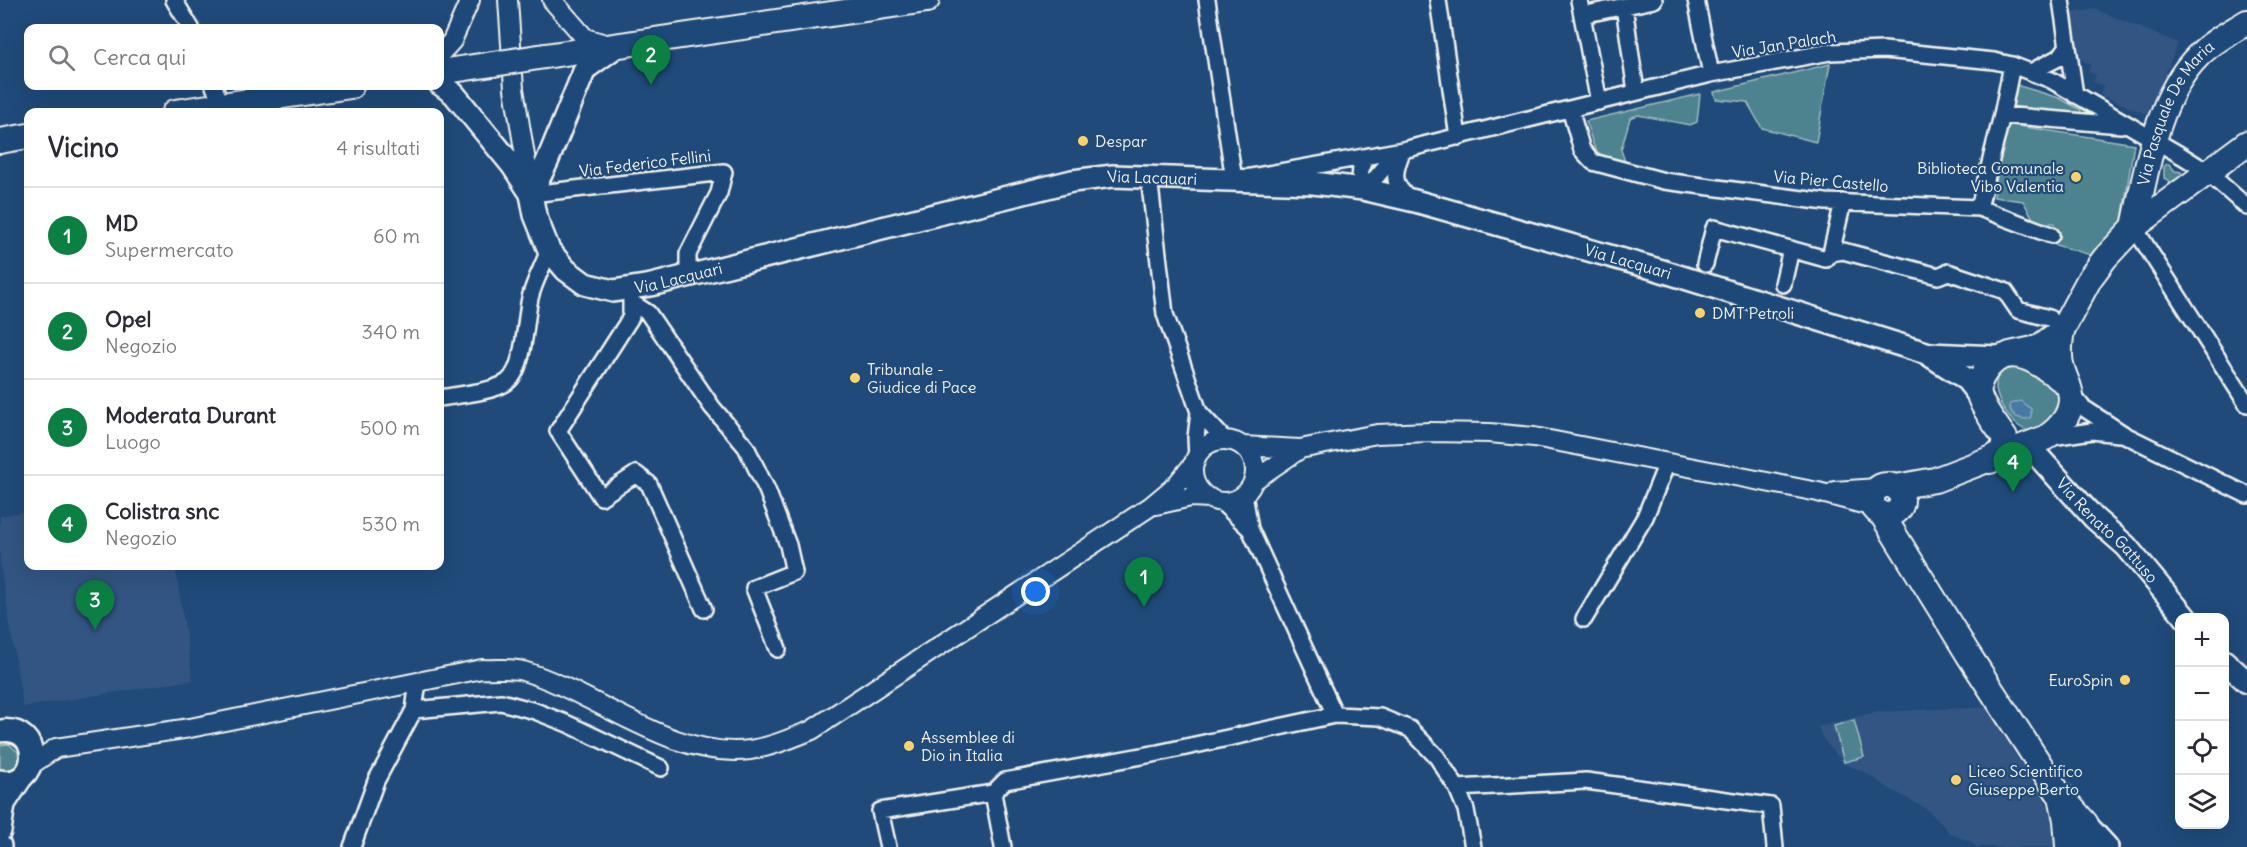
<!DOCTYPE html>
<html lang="it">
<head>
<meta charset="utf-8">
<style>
	body { margin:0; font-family:Delius,sans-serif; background:#f2f2f3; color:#2b2b33 }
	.controls { position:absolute; right:18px; bottom:18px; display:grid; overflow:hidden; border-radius:12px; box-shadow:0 6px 24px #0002 }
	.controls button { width:54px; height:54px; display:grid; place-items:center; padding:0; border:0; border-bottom:2px solid #e1e1e2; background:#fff; color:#2b2b33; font:30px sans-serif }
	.you { position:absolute; left:1036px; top:592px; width:21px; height:21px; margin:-15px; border:4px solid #fff; border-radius:50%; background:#1a73e8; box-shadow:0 0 0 9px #1a73e833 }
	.badge { display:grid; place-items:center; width:39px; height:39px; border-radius:50%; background:#0b8043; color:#fff; font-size:20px; font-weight:700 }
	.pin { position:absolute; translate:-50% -50px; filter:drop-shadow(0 2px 3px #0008) }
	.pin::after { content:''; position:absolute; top:32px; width:21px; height:18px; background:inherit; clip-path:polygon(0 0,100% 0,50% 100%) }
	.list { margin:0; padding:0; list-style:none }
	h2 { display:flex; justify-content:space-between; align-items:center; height:78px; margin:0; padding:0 24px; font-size:26px }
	h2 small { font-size:20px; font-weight:400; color:#7c7c81 }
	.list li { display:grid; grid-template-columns:39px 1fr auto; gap:18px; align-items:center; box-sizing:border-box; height:96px; padding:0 24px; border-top:2px solid #e1e1e2 }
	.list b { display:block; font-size:22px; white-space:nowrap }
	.list p { margin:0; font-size:20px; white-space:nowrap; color:#7c7c81 }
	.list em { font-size:20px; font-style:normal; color:#7c7c81 }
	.icon { flex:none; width:33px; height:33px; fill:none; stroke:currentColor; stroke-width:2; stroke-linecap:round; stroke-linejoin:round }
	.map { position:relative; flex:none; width:2247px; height:847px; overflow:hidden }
	.search { position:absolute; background:#fff; box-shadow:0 6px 24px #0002; left:24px; top:24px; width:420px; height:66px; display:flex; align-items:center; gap:15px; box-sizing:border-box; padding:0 21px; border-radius:12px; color:#7c7c81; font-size:22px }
	.panel { position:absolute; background:#fff; box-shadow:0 6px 24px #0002; left:24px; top:108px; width:420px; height:462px; border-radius:12px }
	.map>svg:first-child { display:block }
	.built { fill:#335583 }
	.green { fill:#4d828f; stroke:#a0babc; stroke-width:1.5 }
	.water { fill:#4779a4; stroke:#8ca9bf; stroke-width:1.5 }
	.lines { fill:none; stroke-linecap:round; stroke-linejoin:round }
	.minor-casing { stroke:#f4f1e8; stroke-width:20 }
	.tertiary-casing { stroke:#f4f1e8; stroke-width:22 }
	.secondary-casing { stroke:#f4f1e8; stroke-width:26 }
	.primary-casing { stroke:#f4f1e8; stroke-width:28 }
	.minor { stroke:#1f4a7a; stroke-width:15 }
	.tertiary { stroke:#1f4a7a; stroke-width:18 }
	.secondary { stroke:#1f4a7a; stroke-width:21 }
	.primary { stroke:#1f4a7a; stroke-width:24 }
	.primary-bridge-casing { stroke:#f4f1e8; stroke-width:28; stroke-linecap:butt }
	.primary-bridge { stroke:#1f4a7a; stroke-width:24 }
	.poi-dot { fill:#ffd166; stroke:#1f4a7a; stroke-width:2 }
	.labels { text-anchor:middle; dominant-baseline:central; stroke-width:4.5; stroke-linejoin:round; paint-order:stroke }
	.street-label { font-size:16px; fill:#f4f1e8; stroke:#1f4a7a }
	.poi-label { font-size:16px; fill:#f4f1e8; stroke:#1f4a7a; text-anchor:start }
</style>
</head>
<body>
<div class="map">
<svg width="2247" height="847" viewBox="0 0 2247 847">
	<rect width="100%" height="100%" fill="#1f4a7a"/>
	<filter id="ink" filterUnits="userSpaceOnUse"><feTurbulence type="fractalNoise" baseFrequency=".0167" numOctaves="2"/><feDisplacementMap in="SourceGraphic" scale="12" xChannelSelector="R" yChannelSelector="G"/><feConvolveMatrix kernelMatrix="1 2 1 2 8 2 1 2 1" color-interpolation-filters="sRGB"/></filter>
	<g filter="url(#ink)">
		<path class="built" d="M2095 9 2178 43 2148 115 2100 95 2103 86 2093 82 2096 75 2088 72 2091 64 2079 59 2071 13Z
			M28 511V566H175L193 680 23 707 0 563V516Z
			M1989 707 2023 759 2060 829 2056 847H1976L1971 842 1951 834 1928 810 1890 789 1864 772 1844 764 1823 739 1818 727 1875 712Z"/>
		<path class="green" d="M1830 64 1816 142 1762 128 1747 102 1716 99 1714 92Z
			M2013 84 2059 98 2081 110V117L2008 109Z
			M1700 94 1697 122 1690 125 1638 115 1630 118 1621 150 1626 164C1592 154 1596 154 1586 121Z
			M2005 124 2134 144 2121 226 2094 256 2052 244 2054 223 2035 222 2023 201 1994 197Z
			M2167 164H2169L2175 171 2181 172 2182 176 2179 179 2171 182 2164 178V167Z
			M2024 365 2065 397 2045 428C2041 429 2035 431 2031 431 2010 430 1981 382 2005 369 2010 366 2018 366 2024 365Z
			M1854 720 1864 757 1844 762 1834 726Z
			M9 744 18 752 19 761 14 768 6 771 0 769V745Z"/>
		<path class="water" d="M2020 401 2031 409V417L2027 419C2018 419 2009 415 2010 404Z"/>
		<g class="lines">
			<g class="minor-casing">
				<path id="minor" d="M174 0 191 28
					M1207 0 1234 180 1403 150 1711 74 1830 52 1884 50 1994 61 2012 65 2051 80 2182 156 2206 171 2247 207
					M1438 0 1458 137
					M1579 0 1599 102
					M1696 0 1711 74
					M2061 0 2075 95
					M1624 6 1636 92
					M1582 15 1654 0
					M2031 72 2060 57 2068 46
					M214 86 223 111
					M1570 109 1582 150 1593 162 1664 181 1826 202 1979 208 2002 115 2121 125
					M2002 115 2012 65
					M1403 150C1394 170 1390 186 1411 199
					M1368 156C1359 165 1359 177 1363 189 1379 179 1385 162 1400 152
					M1149 177 1165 314 1199 412 1225 440
					M531 194 724 172 719 193 688 254V275
					M1979 208 2051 235
					M2134 227 2247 404
					M1831 253 1843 202
					M1705 264 1714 228 1826 259 1831 253 1843 251 1938 276 1948 272 2005 291 2018 310 2049 318
					M1783 284 1791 249
					M631 288V317L558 431 601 497 636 474 649 484 704 609
					M631 302 648 313 712 407 746 447 767 490 788 545 794 572 754 588 778 649
					M2071 393 2082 407 2125 435 2247 495
					M440 398C457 395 494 392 507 382 525 369 525 320 530 298 534 282 543 266 549 250
					M2051 437 2092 431 2119 434
					M1197 458 1196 438 1199 412
					M1244 494 1250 529 1335 715
					M1220 501 1250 529
					M1584 619 1645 517 1667 463
					M414 710 418 682
					M1457 788 1586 781 1771 806 1775 847
					M993 793 1003 847
					M352 847 376 781 414 710 501 702 535 711 568 724 661 768
					M888 847 880 811 993 793 1005 781 1158 753 1335 715 1380 717 1410 729 1437 757 1457 788 1466 810 1473 847"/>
			</g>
			<g class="tertiary-casing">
				<path id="tertiary" d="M508 0 514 89 531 192
					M552 0 585 38 609 45
					M440 54 452 41 470 0
					M1193 471a31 31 0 1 1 62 0a31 31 0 1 1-62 0Z
					M1243 446 1300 449 1377 434 1430 432 1489 433 1534 437 1818 492 1874 507
					M1253 481 1300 449
					M1835 491 1877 488
					M1156 505 1191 497 1210 498
					M31 765 56 748 190 728 482 669C494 670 511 667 523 671 595 692 672 760 750 750 771 747 792 738 812 730L1151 506 1175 486 1195 462"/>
			</g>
			<g class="secondary-casing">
				<g id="secondary">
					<path id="s1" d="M440 84 454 94 512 165 531 194 535 215 549 250 566 270 585 284 613 291 651 285 1072 181 1113 176 1313 183 1363 189 1415 201 1659 270 1926 353 1965 378 1980 397"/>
					<path d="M531 194 547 162 585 69 617 46"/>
					<path d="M1929 354 1998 357"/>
					<path id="s2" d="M2027 444 2094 518 2126 546 2186 618"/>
					<path d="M2224 661 2247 682"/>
					<path d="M0 731C44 724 40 790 0 781"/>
					<path d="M2086 824 2107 847"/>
					<path d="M0 831 4 804 21 778"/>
					<path d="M0 846V847"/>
				</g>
			</g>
			<g class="primary-casing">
				<g id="primary">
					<path d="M545 56 927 0"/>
					<path d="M440 72 493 64"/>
					<path d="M175 112 351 86"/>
					<path d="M0 141 28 136"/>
					<path id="s3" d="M2134 227C2146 172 2157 97 2198 56 2211 42 2231 32 2247 22"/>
					<path d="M2010 354 2038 348 2062 330 2090 278 2105 258 2134 227 2247 143"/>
					<path d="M1990 461C1999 454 2005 450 2005 438 1997 426 1985 412 1980 398 1977 389 1980 379 1985 372 2009 336 2044 366 2068 385"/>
					<circle cx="1887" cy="500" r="15"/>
					<path d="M1896 487 1935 480 2045 438C2061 428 2075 411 2070 391 2068 383 2064 376 2062 368 2058 356 2060 342 2062 330"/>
					<path d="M1881 513 1968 654 2057 791 2086 824 2087 835 2082 847"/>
					<path d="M2061 796 2066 820 2068 846"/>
				</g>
			</g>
			<use href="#minor" class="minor"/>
			<use href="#tertiary" class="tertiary"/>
			<use href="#secondary" class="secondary"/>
			<use href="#primary" class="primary"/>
			<g class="primary-bridge-casing">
				<path id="primary-bridge" d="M493 64 545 56"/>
			</g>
			<use href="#primary-bridge" class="primary-bridge"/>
		</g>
	</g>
	<g class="poi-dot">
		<circle cx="1083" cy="141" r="6"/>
		<circle cx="2076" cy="177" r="6"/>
		<circle cx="1700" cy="313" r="6"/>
		<circle cx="855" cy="378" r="6"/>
		<circle cx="2125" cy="680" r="6"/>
		<circle cx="909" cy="746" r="6"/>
		<circle cx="1956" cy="780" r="6"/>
	</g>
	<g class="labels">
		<g class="street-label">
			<text transform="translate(1784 44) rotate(-9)">Via Jan Palach</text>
			<text stroke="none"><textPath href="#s3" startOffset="123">Via Pasquale De Maria</textPath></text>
			<text transform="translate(645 163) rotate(-7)">Via Federico Fellini</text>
			<text stroke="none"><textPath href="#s1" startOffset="834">Via Lacquari</textPath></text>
			<text transform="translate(1831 181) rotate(5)">Via Pier Castello</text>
			<text stroke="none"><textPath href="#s1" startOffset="1320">Via Lacquari</textPath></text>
			<text stroke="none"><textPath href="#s1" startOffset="348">Via Lacquari</textPath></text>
			<text stroke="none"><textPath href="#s2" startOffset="118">Via Renato Gattuso</textPath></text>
		</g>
		<g class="poi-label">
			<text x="1095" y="141">Despar</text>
			<text x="2064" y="168" text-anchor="end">Biblioteca Comunale<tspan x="2064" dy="18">Vibo Valentia</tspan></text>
			<text x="1712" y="313">DMT Petroli</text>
			<text x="867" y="369">Tribunale -<tspan x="867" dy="18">Giudice di Pace</tspan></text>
			<text x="2113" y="680" text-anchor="end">EuroSpin</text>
			<text x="921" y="737">Assemblee di<tspan x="921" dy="18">Dio in Italia</tspan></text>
			<text x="1968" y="771">Liceo Scientifico<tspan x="1968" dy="18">Giuseppe Berto</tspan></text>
		</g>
	</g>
</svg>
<div class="controls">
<button>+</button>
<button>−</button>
<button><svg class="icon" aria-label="locate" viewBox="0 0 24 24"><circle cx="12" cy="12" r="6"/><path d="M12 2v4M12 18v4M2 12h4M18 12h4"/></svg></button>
<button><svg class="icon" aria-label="layers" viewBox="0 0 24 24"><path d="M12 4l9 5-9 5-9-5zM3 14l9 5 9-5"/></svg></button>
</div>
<div class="you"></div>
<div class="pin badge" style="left:1144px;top:607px">1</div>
<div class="pin badge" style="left:651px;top:85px">2</div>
<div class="pin badge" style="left:95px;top:630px">3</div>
<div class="pin badge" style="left:2013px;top:492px">4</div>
<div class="search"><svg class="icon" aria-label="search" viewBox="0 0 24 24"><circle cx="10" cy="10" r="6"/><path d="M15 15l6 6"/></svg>Cerca qui</div>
<section class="panel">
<h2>Vicino<small>4 risultati</small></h2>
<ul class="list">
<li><span class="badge">1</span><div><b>MD</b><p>Supermercato</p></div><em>60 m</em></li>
<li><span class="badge">2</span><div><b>Opel</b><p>Negozio</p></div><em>340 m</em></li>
<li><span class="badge">3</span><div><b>Moderata Durant</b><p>Luogo</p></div><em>500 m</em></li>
<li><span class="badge">4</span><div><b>Colistra snc</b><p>Negozio</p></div><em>530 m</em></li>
</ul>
</section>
</div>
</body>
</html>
